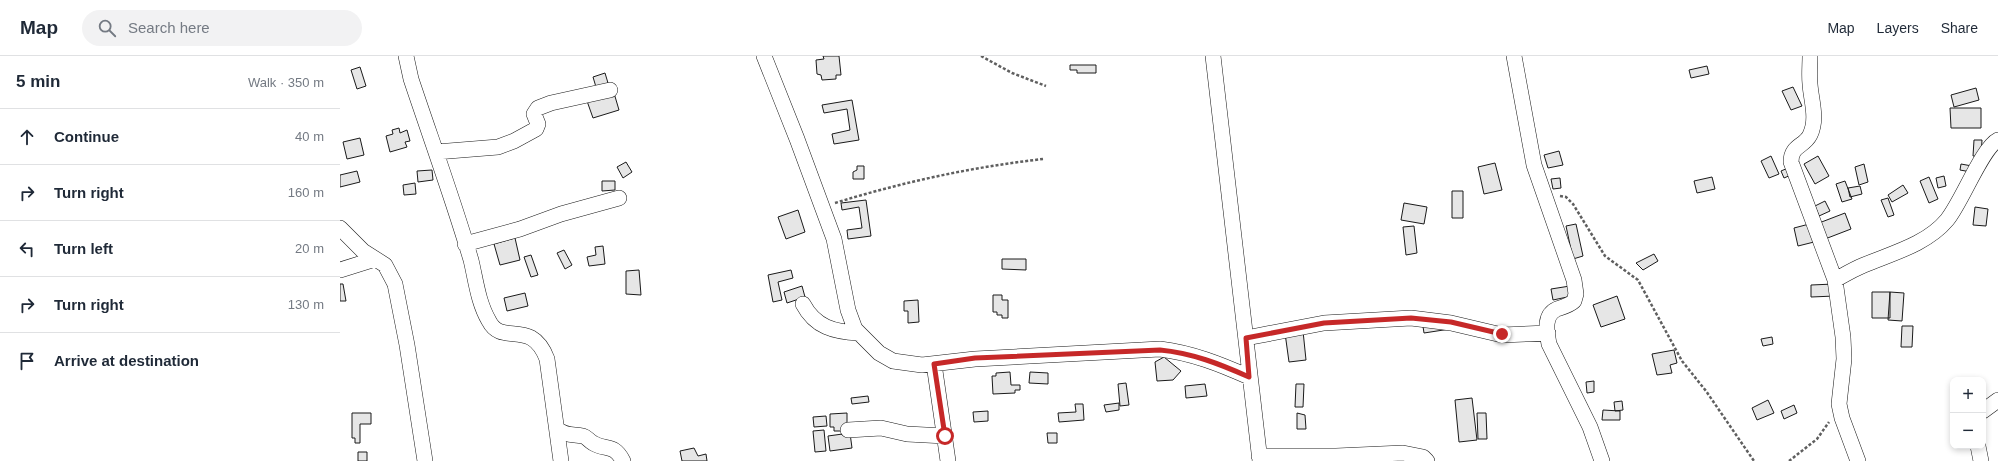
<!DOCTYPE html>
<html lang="en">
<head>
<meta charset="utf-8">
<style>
	body { margin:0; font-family:Arial,sans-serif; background:#f2f2f3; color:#1f2937 }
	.controls { position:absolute; right:12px; bottom:12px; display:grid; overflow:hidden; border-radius:8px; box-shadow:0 2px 6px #0003 }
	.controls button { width:36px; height:36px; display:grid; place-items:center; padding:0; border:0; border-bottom:1px solid #e0e1e3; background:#fff; color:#1f2937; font:20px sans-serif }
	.stop { position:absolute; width:12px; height:12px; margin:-9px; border:3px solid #c62828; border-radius:50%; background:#fff }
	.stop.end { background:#c62828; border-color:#fff; box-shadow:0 1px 4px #0008 }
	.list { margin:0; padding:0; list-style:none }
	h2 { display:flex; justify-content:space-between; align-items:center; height:52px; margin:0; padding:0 16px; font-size:17px }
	h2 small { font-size:13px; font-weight:400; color:#747a83 }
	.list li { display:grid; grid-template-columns:26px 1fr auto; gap:12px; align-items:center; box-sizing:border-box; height:56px; padding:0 16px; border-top:1px solid #e0e1e3 }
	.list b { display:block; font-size:15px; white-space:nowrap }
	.list em { font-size:13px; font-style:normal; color:#747a83 }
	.icon { flex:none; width:22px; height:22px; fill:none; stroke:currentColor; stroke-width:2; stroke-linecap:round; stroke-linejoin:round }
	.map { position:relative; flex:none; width:1658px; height:405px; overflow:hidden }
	header { display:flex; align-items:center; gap:24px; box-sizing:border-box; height:56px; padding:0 20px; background:#fff; border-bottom:1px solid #e0e1e3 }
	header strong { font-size:19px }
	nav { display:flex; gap:22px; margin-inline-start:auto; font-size:14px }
	.search { width:280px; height:36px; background:#f2f2f3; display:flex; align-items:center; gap:10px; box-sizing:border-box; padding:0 14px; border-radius:22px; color:#747a83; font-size:15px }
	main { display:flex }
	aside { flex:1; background:#fff }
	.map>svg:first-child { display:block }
	.building { fill:#e6e6e6; stroke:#1a1a1a }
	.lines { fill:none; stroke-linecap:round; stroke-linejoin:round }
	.minor-casing { stroke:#1a1a1a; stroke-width:16 }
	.path { stroke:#5f5f5f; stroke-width:2.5; stroke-dasharray:3 2; stroke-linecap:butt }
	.minor { stroke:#fff; stroke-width:15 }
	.route { stroke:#c62828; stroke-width:5 }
</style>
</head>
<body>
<header>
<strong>Map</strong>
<div class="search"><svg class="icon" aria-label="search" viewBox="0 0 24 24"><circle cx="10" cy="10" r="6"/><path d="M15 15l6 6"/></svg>Search here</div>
<nav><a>Map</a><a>Layers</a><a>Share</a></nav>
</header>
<main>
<aside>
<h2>5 min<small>Walk · 350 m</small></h2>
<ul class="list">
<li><svg class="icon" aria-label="ahead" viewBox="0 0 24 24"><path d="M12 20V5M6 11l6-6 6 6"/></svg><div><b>Continue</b></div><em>40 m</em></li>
<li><svg class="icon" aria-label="right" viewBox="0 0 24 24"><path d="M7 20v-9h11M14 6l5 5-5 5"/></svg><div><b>Turn right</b></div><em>160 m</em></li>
<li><svg class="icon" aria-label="left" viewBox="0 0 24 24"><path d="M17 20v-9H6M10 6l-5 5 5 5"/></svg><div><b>Turn left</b></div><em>20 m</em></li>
<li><svg class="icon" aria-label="right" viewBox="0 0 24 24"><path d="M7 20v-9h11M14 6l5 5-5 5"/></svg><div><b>Turn right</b></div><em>130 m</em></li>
<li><svg class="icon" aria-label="arrive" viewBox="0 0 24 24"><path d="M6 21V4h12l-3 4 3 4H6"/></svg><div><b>Arrive at destination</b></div></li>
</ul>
</aside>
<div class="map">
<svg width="1658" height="405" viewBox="0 0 1658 405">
	<rect width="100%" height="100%" fill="#fff"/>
	<path class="building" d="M483 0H499L501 19H496V23L482 24 481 19 477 18 476 4 484 3Z
		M730 9H756V17H737V14H730Z
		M1367 10 1369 18 1351 22 1349 14Z
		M20 11 26 30 17 33 11 14Z
		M265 17 268 27 256 31 253 21Z
		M1453 31 1462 50 1451 54 1442 35Z
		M1636 32 1639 44 1614 51 1611 39Z
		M274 37 279 54 253 62 247 45Z
		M512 44 519 84 494 88 492 78 510 74 507 53 484 57 482 49Z
		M1610 52H1641V72H1611Z
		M59 72 60 77 67 74 70 85 65 86 67 91 50 96 46 80 53 78 52 74Z
		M20 82 24 99 7 103 3 86Z
		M1634 84H1642L1641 101 1633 100Z
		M1219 95 1223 109 1208 112 1204 99Z
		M1431 100 1439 118 1429 122 1421 105Z
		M1478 100 1489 120 1475 128 1464 108Z
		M286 106 292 116 283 122 277 111Z
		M1155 107 1162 134 1144 138 1138 111Z
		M1524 108 1528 126 1519 129 1515 111Z
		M1621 108 1632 110 1631 116 1620 114Z
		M517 110H524V123H513V116L517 114Z
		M1448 112 1451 119 1444 122 1441 115Z
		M92 114 93 124 78 126 77 115Z
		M17 115 20 126 0 131V119Z
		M1604 120 1606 130 1598 132 1596 122Z
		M1372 121 1375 133 1357 137 1354 125Z
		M1589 121 1598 143 1589 147 1580 125Z
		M1220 122 1221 132 1213 133 1211 123Z
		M262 125H275V134L262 135Z
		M1505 125 1512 143 1502 146 1496 128Z
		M75 127 76 138 64 139 63 129Z
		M1563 129 1568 137 1552 146 1548 139Z
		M1520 130 1522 138 1510 141 1508 132Z
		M1112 135H1123V162H1112Z
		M1548 142 1554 159 1548 161 1541 144Z
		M526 144 531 180 508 183 507 174 522 172 519 151 502 154 501 147Z
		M1485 145 1490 155 1479 160 1475 150Z
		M1064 147 1087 151 1084 168 1061 164Z
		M1635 151 1648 153 1646 170 1633 169Z
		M458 154 465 176 446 183 438 161Z
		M1505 157 1511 173 1485 183 1479 167Z
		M1477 166 1482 184 1458 190 1454 172Z
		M1236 168 1243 200 1233 203 1226 170Z
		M1074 170 1077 197 1066 199 1063 171Z
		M175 182 180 204 160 209 154 188Z
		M263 190 265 208 249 210 247 201 256 199 255 191Z
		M224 194 232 209 225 213 217 197Z
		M1314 198 1318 205 1303 214 1296 207Z
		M191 199 198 219 191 221 184 201Z
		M662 203H686V214L662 213Z
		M299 214 301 239 286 238V215Z
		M451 214 453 222 438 226 442 244 433 246 428 219Z
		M0 228H3L6 245H0Z
		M1494 228 1495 240 1471 241V229Z
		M462 230 465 241 447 247 444 236Z
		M1230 230 1232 240 1213 244 1211 233Z
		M1532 236H1550V262H1532Z
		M1550 236 1564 237 1562 265 1548 264Z
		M185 237 188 250 167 255 164 242Z
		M653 239H662V244H668V262H662V259H657V256H653Z
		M1277 240 1285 263 1261 271 1253 249Z
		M578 244 579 266 568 267V255H564V245Z
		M1082 264 1110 273 1084 277Z
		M1562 270H1573L1572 291H1561Z
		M963 275 966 304 949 306 945 277Z
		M1432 281 1433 288 1423 290 1421 283Z
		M1334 294 1337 307 1330 309 1332 317 1317 319 1312 298Z
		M824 301 841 315 833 324 817 325 815 306Z
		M670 316 671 329H680V334H675V337L653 338 652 320H656V317Z
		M690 316 708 317V328L689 327Z
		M1254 325V336L1247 337 1246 326Z
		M786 327 789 349 780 350 778 328Z
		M865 328 867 340 846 342 845 330Z
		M956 328H964L963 351H955Z
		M528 340 529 346 512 348 511 342Z
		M1132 342 1137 384 1119 386 1115 344Z
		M1428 344 1434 357 1417 364 1412 352Z
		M1282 345 1283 354 1275 355 1274 346Z
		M779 347V354L766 356 764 349Z
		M735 348H743L744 364 719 366 718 357 736 356Z
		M1454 349 1457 357 1444 363 1441 355Z
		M1263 354 1280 355V364H1262Z
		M648 355V365L634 366 633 356Z
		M12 357H31V368H20V387H15V382H12Z
		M507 357V369L504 375H494V371H490V358Z
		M957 357 965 359 966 373H957Z
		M1137 357H1146L1147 383H1138Z
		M486 360 487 370 474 371 473 361Z
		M484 374 486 395 475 396 473 375Z
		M510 377 512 392 490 395 488 380Z
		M707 377H717V387H708Z
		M354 392 358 400 366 398 367 405H342L340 395Z
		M18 396H27V405H18Z"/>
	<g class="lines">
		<g class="minor-casing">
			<path id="minor" d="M66 0 71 23C91 83 113 143 131 204 136 225 138 246 149 265 162 291 191 261 207 303L221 405
				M424 0 457 83 494 183 508 254 515 273 539 297 553 305 582 309 635 303 820 293C852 297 880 308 909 321
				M873 0 920 405
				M1174 0 1194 109 1234 224 1236 238 1234 245C1230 249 1223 251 1217 253 1203 259 1207 276 1209 288L1250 371 1262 405
				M1470 0C1470 9 1469 19 1470 28 1471 44 1478 63 1470 79 1464 91 1451 89 1451 106L1495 224 1503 281 1504 303 1499 348 1502 362 1518 405
				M96 96 158 91 174 85 196 73 198 68 194 58 198 52 211 47 270 34
				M0 172 23 195 45 209 55 228 67 289 85 405
				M125 188 180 173 221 158 279 142
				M0 214 35 203
				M1495 224C1504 219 1514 213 1524 209 1553 197 1587 188 1607 164 1622 146 1642 92 1658 84
				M463 248C475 271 494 276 519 277
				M906 282 984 267 1071 262 1111 267 1162 279 1208 277
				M594 308 608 405
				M1643 355 1658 344
				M217 373C226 380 233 378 243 380 247 381 249 385 253 387 266 395 274 387 283 405
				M508 374 541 372 567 378 605 380
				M1638 390 1641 405
				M919 400H996L1063 397 1083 401 1087 405"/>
		</g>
		<path class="path" d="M641 0 672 17 706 30
			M1220 140 1226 141 1233 148 1265 200 1298 224 1342 305 1366 335 1414 405
			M495 147C563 126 632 111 703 103
			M1449 405 1477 383 1489 366"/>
		<use href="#minor" class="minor"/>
	</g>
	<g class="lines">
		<path class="route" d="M605 380 594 308 635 302 820 294C852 297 880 308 909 321L906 282 984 267 1071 262 1111 266 1162 278"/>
	</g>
</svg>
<div class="controls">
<button>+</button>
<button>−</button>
</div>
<div class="stop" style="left:605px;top:380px"></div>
<div class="stop end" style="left:1162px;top:278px"></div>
</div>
</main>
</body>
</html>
